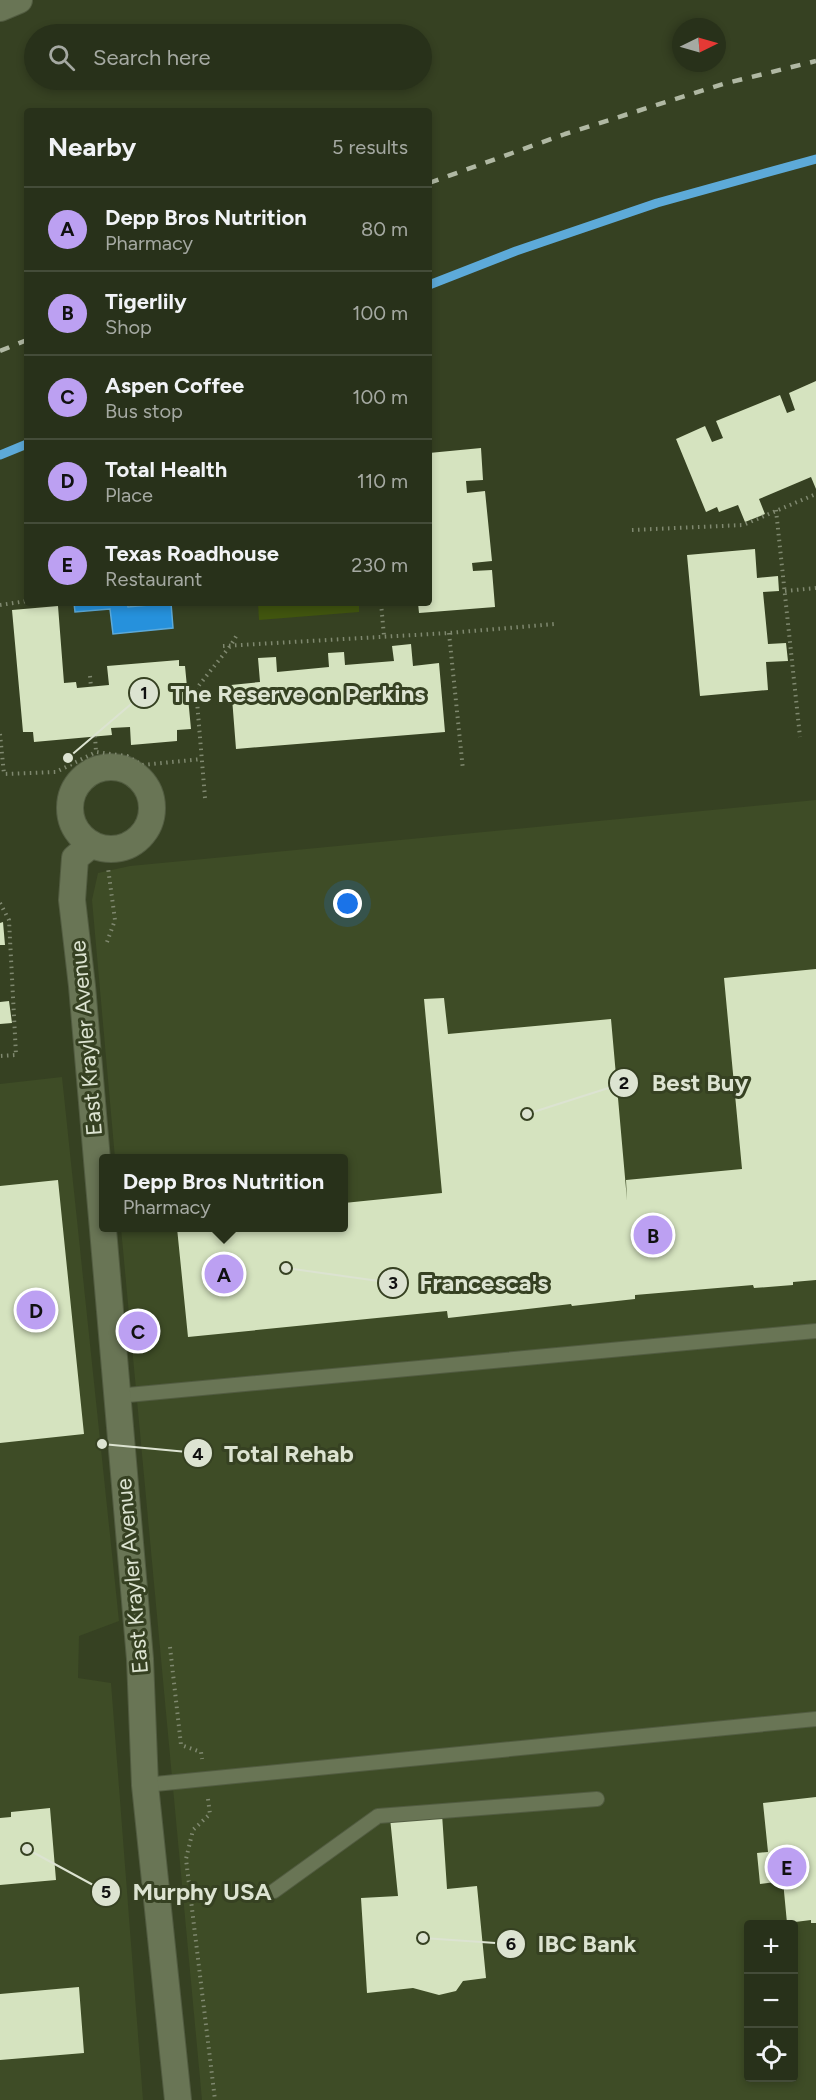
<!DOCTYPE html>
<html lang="en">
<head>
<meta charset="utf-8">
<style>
	body { margin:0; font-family:Figtree,sans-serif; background:#343d27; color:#f1f3f6 }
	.controls { position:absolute; right:18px; bottom:18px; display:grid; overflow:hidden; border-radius:6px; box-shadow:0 3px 9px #0003 }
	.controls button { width:54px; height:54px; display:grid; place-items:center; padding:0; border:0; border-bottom:2px solid #444c39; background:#28311a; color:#f1f3f6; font:30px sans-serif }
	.compass { position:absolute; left:672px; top:18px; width:54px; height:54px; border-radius:50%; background:#28311a; box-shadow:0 3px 9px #0003; rotate:85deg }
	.you { position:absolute; left:348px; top:904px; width:21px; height:21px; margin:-15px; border:4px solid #fff; border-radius:50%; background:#1a73e8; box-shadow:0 0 0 9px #1a73e833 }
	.badge { display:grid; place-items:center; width:39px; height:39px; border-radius:50%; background:#bca0f2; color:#111; font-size:20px; font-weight:700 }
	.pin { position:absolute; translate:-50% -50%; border:3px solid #fff; box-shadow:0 2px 6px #0006 }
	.popup { position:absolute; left:99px; top:1154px; width:249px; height:78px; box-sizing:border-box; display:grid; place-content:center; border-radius:6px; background:#28311a; filter:drop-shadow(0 2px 4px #0005); font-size:20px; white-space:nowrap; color:#a5a9a2 }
	.popup b { font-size:22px; color:#f1f3f6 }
	.popup::after { content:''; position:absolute; left:50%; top:100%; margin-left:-12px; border:12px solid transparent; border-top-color:#28311a }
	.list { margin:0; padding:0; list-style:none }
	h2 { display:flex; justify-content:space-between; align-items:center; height:78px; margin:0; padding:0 24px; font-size:26px }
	h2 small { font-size:20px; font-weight:400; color:#a5a9a2 }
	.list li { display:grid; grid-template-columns:39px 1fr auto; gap:18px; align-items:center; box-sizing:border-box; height:84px; padding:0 24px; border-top:2px solid #444c39 }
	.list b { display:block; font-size:22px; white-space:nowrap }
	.list p { margin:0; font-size:20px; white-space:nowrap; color:#a5a9a2 }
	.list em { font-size:20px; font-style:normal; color:#a5a9a2 }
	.icon { flex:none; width:33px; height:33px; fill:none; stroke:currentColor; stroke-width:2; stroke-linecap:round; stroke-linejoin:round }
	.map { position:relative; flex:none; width:816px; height:2100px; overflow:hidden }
	.search { position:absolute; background:#28311a; box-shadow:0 3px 9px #0003; left:24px; top:24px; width:408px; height:66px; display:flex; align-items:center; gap:15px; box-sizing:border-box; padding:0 21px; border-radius:33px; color:#a5a9a2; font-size:22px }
	.panel { position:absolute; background:#28311a; box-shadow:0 3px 9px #0003; left:24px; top:108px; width:408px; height:498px; border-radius:6px }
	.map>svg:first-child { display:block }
	.built { fill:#3e4c26; fill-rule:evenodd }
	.green { fill:#41550f }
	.water { fill:#2691dc; stroke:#5daad9; stroke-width:1.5 }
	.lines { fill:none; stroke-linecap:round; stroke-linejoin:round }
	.stream { stroke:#5daad9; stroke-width:9 }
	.building { fill:#d5e3bf }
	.service-casing { stroke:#525c41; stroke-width:16 }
	.minor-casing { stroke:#525c41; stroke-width:28 }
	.path { stroke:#7f886f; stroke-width:4; stroke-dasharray:1.5 4.5; stroke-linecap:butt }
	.service { stroke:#697555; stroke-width:14 }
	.minor { stroke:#697555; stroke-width:26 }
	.rail { stroke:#b0b8a3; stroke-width:4.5; stroke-dasharray:10 10; stroke-linecap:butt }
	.labels { text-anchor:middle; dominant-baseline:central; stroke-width:6; stroke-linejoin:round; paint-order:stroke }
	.street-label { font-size:22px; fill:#dce3d1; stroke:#364122 }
	.leader { fill:none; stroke:#dce3d1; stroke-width:2 }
	.callout-dot { fill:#dce3d1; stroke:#364122; stroke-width:2 }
	.mark-label { font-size:18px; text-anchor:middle; font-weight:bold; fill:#111 }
	.callout-label { font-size:24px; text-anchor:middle; font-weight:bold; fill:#dce3d1; stroke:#364122; stroke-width:6; stroke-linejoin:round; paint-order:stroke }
</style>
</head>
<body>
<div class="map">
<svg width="816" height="2100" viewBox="0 0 816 2100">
	<rect width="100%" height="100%" fill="#364122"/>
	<path class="built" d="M816 800V2100H202L121 1228H344V1158H115L92 900 98 873 130 866ZM748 1924H794V2078H748Z
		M62 1077 119 1621 79 1636 78 1678 111 1683 143 2100H0V1084Z"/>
	<path class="green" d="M258 603H359V612L259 620Z"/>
	<path class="water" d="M74 603H127L128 607 171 603 173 628 113 634 110 609 75 612Z"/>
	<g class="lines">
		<path class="stream" d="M429 285 516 251 657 203 816 159
			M0 455 27 444"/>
	</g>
	<path class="building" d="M816 381V489L811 477 759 499 765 514 745 522 738 505 719 512 717 507 706 512 676 439 705 426 712 442 723 438 716 421 780 395 787 413 795 410 789 393Z
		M481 448 483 480 466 481 467 493 485 491 492 561 472 563 473 571 492 570 495 607 419 613 418 603H429V453Z
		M755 549 757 578 778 576 779 591 763 592 768 644 786 643 788 661 766 662 768 690 700 696 687 555Z
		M58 606 64 683 76 682 77 688 109 685 107 666 179 660V666H185L191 729 177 730V741L131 745 130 727 111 728 112 735 34 742 33 732H23L12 610Z
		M411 644 413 666 439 663 445 732 236 749 231 685 260 682 258 658 276 657 277 672 329 667 328 653 344 652 345 665 394 661 392 646Z
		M3 922 5 945H0V923Z
		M816 969V1280L793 1282V1285L754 1288 753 1285 635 1295V1299L572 1306 571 1304 448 1318 447 1311 188 1337 177 1228H344V1203L442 1193 424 999 444 998 448 1034 611 1019 627 1200 626 1180 742 1169 724 978Z
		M9 1001 12 1023 0 1024V1002Z
		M58 1180 84 1434 0 1443V1186Z
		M816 1797V1923H811V1920L787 1923 783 1881 760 1884 757 1853 768 1852 763 1803Z
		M50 1808 56 1880 0 1885V1818L11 1817V1812Z
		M442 1814 447 1889 477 1886 486 1978 463 1981 456 1991 439 1995 413 1988 367 1993 361 1898 398 1896 390 1818Z
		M79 1987 84 2053 0 2060V1994Z"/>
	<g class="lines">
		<g class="service-casing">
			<path id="service" d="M117 1396 816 1331
				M145 1785 816 1719
				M274 1891 378 1816 597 1799"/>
		</g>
		<g class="minor-casing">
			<path id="minor" d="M0 8 19 0
				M70 808a41 41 0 1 1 82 0a41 41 0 1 1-82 0Z
				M91 845 75 858 72 900 82 986 140 1659 145 1785 178 2100"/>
		</g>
		<path class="path" d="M776 510 800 737
			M632 530 743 525 816 494
			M785 591 816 588
			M381 603 384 636
			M0 605 27 601
			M449 633 463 770
			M223 646 449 633 555 624
			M90 676 91 687
			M0 734 4 774 56 772 96 752 127 756 142 765 202 759
			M95 736 96 752
			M205 798 196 689 231 645 238 633
			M0 903 9 920 16 1055 0 1056
			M107 942 115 920 108 868
			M170 1647 181 1745 201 1752 202 1759
			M208 1799 210 1814 193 1830 186 1859 215 2100"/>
		<use href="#service" class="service"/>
		<use href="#minor" class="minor"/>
		<path class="rail" d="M429 183 565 134 723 84 816 61
			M0 351 27 340"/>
	</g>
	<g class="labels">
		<g class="street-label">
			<text transform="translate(86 1038) rotate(-95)">East Krayler Avenue</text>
			<text transform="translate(132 1576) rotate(-95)">East Krayler Avenue</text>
		</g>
	</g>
	<path class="leader" d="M68 758L144 693M527 1114L624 1083M286 1268L393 1283M102 1444L198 1453M27 1849L106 1892M423 1938L511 1944"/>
	<g class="callout-dot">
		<circle cx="68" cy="758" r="6"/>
		<circle cx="527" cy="1114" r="6"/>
		<circle cx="286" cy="1268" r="6"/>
		<circle cx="102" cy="1444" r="6"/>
		<circle cx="27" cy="1849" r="6"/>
		<circle cx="423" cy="1938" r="6"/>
		<circle cx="144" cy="693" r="15"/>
		<circle cx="624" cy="1083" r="15"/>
		<circle cx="393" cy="1283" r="15"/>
		<circle cx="198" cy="1453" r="15"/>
		<circle cx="106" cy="1892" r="15"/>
		<circle cx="511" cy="1944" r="15"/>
	</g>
	<g class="mark-label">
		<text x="144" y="699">1</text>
		<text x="624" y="1089">2</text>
		<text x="393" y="1289">3</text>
		<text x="198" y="1460">4</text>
		<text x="106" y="1898">5</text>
		<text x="511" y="1950">6</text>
	</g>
	<g class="callout-label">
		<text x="298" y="702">The Reserve on Perkins</text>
		<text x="700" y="1091">Best Buy</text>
		<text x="484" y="1291">Francesca's</text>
		<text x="289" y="1462">Total Rehab</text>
		<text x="202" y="1900">Murphy USA</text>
		<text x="587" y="1952">IBC Bank</text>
	</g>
</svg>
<div class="controls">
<button>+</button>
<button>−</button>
<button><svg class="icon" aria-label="locate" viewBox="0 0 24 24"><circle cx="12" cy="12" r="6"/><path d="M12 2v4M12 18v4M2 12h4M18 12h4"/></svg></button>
</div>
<svg class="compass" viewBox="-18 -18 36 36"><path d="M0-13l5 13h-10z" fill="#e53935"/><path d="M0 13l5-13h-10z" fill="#a5a9a2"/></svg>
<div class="you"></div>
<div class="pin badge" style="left:224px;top:1274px">A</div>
<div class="popup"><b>Depp Bros Nutrition</b>Pharmacy</div>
<div class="pin badge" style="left:653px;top:1235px">B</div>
<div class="pin badge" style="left:138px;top:1331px">C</div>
<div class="pin badge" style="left:36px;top:1310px">D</div>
<div class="pin badge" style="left:787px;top:1867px">E</div>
<div class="search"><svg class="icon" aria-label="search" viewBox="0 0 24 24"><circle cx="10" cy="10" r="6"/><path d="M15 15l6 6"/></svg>Search here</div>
<section class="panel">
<h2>Nearby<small>5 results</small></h2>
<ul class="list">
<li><span class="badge">A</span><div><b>Depp Bros Nutrition</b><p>Pharmacy</p></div><em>80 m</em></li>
<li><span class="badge">B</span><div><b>Tigerlily</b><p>Shop</p></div><em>100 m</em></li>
<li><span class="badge">C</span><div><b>Aspen Coffee</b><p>Bus stop</p></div><em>100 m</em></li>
<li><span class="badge">D</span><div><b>Total Health</b><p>Place</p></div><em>110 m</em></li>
<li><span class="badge">E</span><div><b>Texas Roadhouse</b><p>Restaurant</p></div><em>230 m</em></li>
</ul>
</section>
</div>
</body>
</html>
